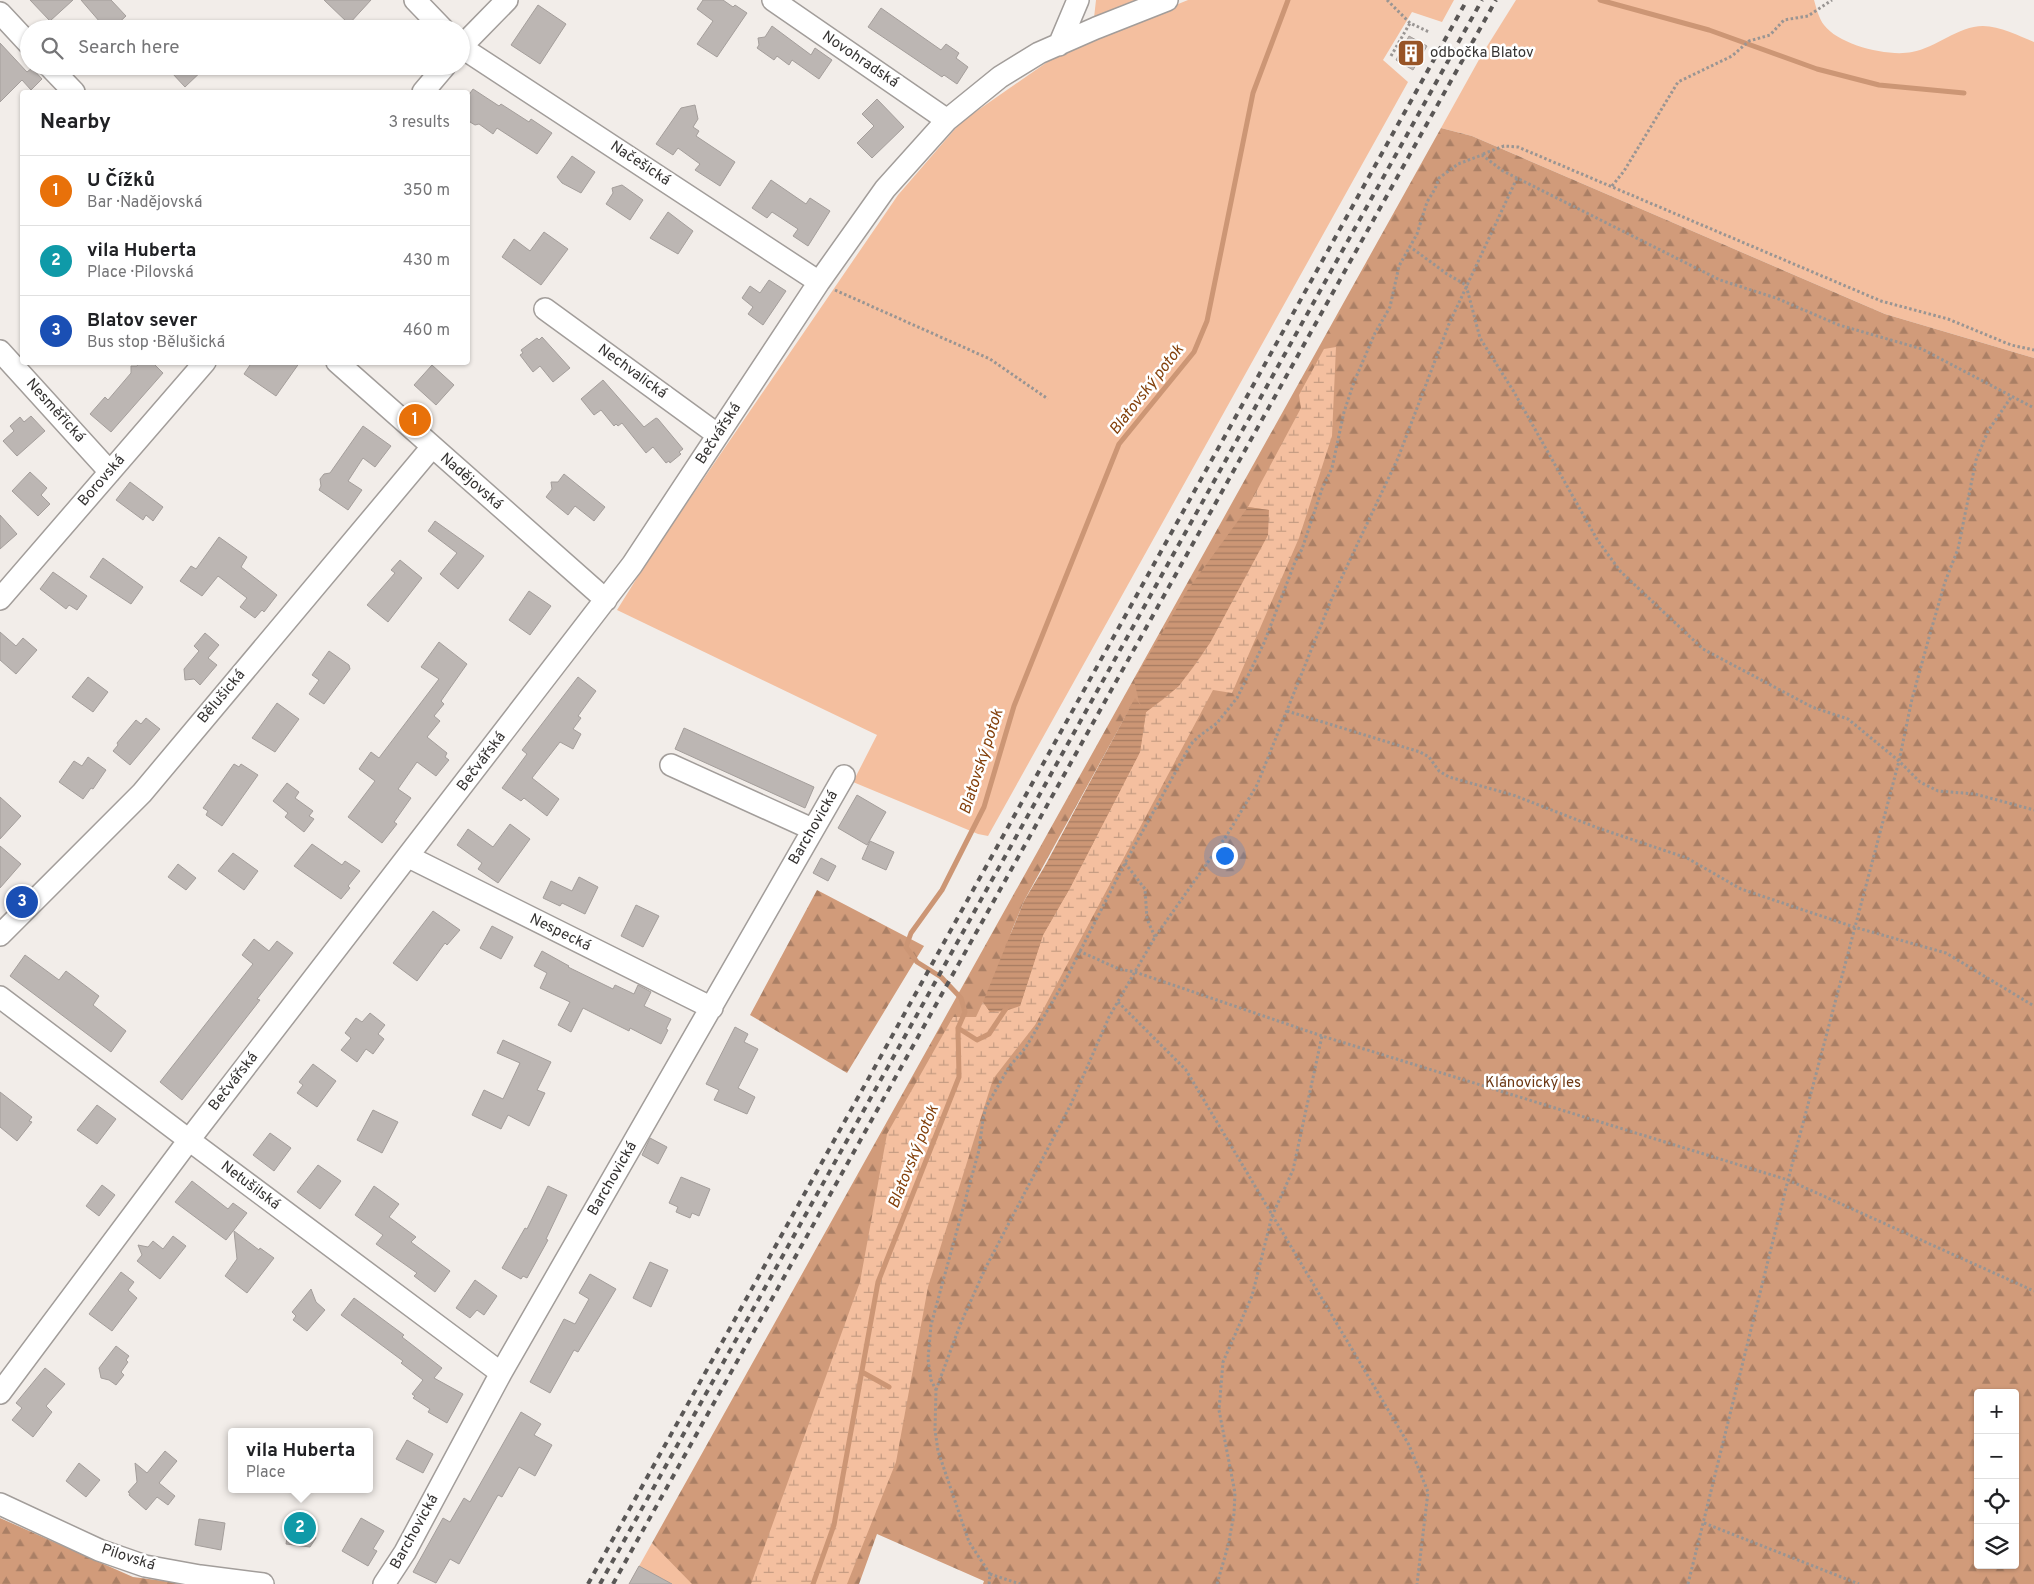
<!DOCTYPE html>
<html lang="en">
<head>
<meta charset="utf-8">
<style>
	body { margin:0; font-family:Overpass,sans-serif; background:#f2f2f2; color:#202124 }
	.controls { position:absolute; right:15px; bottom:15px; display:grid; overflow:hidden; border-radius:5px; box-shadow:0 1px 4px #0004 }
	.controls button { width:45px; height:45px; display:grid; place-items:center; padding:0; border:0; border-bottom:1px solid #e0e0e0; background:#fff; color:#202124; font:25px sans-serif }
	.you { position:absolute; left:1224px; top:855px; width:18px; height:18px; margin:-12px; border:4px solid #fff; border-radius:50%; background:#1a73e8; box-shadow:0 0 0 8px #1a73e833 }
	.badge { display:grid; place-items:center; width:32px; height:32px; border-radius:50%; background:#0b8043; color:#fff; font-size:16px; font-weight:700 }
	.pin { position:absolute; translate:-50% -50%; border:2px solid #fff; box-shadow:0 1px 5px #0006 }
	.popup { position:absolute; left:228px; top:1428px; width:145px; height:65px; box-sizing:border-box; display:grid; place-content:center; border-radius:5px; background:#fff; filter:drop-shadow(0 1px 4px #0005); font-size:16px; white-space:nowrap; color:#757577 }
	.popup b { font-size:19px; color:#202124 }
	.popup::after { content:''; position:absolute; left:50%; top:100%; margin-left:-10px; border:10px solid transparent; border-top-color:#fff }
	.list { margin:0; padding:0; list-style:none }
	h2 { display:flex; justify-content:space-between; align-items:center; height:65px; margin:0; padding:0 20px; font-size:21px }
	h2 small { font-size:16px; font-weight:400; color:#757577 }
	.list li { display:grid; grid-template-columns:32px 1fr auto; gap:15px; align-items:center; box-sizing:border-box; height:70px; padding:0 20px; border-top:1px solid #e0e0e0 }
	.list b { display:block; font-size:19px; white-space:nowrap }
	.list p { margin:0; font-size:16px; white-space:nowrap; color:#757577 }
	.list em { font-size:16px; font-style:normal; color:#757577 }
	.icon { flex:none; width:28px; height:28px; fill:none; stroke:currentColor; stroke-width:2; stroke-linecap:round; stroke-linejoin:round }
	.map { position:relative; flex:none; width:2034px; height:1584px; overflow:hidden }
	.search { position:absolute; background:#fff; box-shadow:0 1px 4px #0004; left:20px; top:20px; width:450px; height:55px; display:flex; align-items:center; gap:12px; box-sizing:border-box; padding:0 18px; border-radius:28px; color:#757577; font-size:19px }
	.panel { position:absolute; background:#fff; box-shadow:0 1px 4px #0004; left:20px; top:90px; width:450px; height:275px; border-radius:5px }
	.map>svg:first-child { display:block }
	.green { fill:#f4bf9f }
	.forest { fill:url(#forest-firs); fill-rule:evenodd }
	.wetland { fill:url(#wetland-marsh) }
	.water { fill:url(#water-rules) }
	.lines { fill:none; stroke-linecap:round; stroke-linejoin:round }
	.stream { stroke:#cc9675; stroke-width:5 }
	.building { fill:#bcb6b3; stroke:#a49e9b }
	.minor-casing { stroke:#a29d9a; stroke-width:24 }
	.path { stroke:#999593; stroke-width:3; stroke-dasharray:2.5 2.5; stroke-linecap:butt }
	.minor { stroke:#fff; stroke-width:21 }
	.rail { stroke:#5a5756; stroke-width:4; stroke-dasharray:6 6; stroke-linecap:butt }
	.labels { text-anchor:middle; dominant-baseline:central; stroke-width:5; stroke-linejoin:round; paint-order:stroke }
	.poi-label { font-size:15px; fill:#353332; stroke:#fff; text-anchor:start }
	.street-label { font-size:15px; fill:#353332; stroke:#fff }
	.park-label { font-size:15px; fill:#6c3814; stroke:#fff }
	.water-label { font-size:16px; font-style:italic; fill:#83400b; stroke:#fff }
</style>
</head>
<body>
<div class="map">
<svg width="2034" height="1584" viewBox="0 0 2034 1584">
	<defs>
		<pattern id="forest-firs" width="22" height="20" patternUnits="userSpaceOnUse" patternTransform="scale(1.25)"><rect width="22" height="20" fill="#d19b7a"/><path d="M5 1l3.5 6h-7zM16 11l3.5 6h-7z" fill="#aa7f65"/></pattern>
		<pattern id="wetland-marsh" width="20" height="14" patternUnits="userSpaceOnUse" patternTransform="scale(1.25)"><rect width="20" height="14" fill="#f4bf9f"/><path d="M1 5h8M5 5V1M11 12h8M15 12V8" fill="none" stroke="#c69c82"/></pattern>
		<pattern id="water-rules" width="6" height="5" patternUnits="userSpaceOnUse" patternTransform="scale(1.25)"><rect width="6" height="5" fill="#cc9675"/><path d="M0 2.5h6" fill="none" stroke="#a67b61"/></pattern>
	</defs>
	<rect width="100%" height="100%" fill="#f2ede9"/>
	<path class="green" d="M1096 0H1146L1094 18Z
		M1188 0H1454L1442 22 1412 12 1383 60 1408 82 988 836 978 834 853 782 877 735 617 610 650 557 898 195 961 122 1063 51Z
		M1516 0H1814C1816 7 1819 19 1824 25 1839 45 1888 57 1912 52 1936 48 1958 26 1983 26 2000 26 2019 36 2034 42V358L1885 314 1472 136 1441 128 1481 56Z
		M652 1543 693 1583 692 1584H629Z"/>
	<path class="forest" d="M1441 128 1472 136 1885 314 2034 358V1584H983L984 1581 877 1534 859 1584H692L652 1543ZM1135 699 1010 935 1024 901ZM1978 1393H2015V1565H1978Z
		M817 890 924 946 847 1073 750 1015Z
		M0 1518 133 1577 188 1584H0Z"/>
	<path class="wetland" d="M1336 347 1332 436 1299 538 1232 693 1213 690 1035 1025 993 1079 928 1287 896 1462 847 1584H751L860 1282 887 1134 953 1017H976L983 1002 990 1012 1020 1006 1043 935 1070 888 1140 752 1146 712C1157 704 1170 695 1179 685 1223 636 1243 569 1269 510L1248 507 1301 408 1299 395 1324 349Z"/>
	<path class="water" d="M1248 507 1269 510 1268 535 1210 643 1179 686 1146 712 1140 752 1070 888 1043 935 1020 1006 1005 1011 990 1012 983 1002 1024 901 1046 864 1135 698 1142 707 1139 702 1134 680 1187 591Z"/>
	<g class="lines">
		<path class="stream" d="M1600 0 1709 30 1817 69 1879 85 1964 93
			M958 1028 977 1040 989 1034 1007 1007
			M862 1372 889 1387
			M813 1584 834 1525 878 1282 959 1077 958 1028 965 1012 961 998 941 977 917 962 906 947 911 933 942 890 984 807 1014 706 1119 444 1194 352 1207 321 1253 93 1288 0"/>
	</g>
	<path class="building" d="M30 0H73L50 21Z
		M81 0H111L126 16 112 29H106Z
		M324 0H371L349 24Z
		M703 0H723L733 7 735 5 747 13 717 57 697 44 713 21 697 9Z
		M538 5 566 24 540 64 511 45Z
		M881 8 941 50 946 44 959 53 956 58 968 67 957 84 944 75 942 77 868 27Z
		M772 26 811 55 815 48 832 60 819 79 792 60 789 65 777 56 774 60 757 48 759 45 758 38 765 37Z
		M1409 36 1427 46 1413 70 1396 60Z
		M0 43 27 72 32 68 42 79 31 90 22 80 0 102Z
		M179 66H207L185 87 172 73Z
		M473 89 499 106 501 104 529 122 531 119 552 133 537 154 497 128 493 134 479 124 475 125 470 122 468 116V96Z
		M877 99 904 127 872 158 857 143 874 126 862 114Z
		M695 105 698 119 693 127 699 131 696 136 735 162 720 186 695 170 700 164 678 148 673 155 656 144 681 108Z
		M572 156 595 172 581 193 562 183 557 177Z
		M771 180 806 204 810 198 830 211 808 246 793 236 798 229 772 212 767 218 752 208Z
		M622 185 643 200 630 220 606 204 613 193 612 188Z
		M668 212 693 231 678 254 650 238Z
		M544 232 568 249 541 285 502 257 514 239 530 251Z
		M769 280 786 291 763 325 748 314 753 307 742 298 750 286 760 293Z
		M542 337 570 368 553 382 540 366 533 372 520 355 523 353 521 350 537 338 539 340Z
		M140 362H152L163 373 111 432 90 414 105 397 108 400 131 373V366H137Z
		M252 362H300L276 396 244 374Z
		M432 365 454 385 436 405 414 385Z
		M603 380 644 427 656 418 658 419 683 449 679 452 681 454 670 463 669 461 666 463 653 447 646 453 622 423 618 426 616 424 614 426 601 410 594 415 581 399Z
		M31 416 45 431 17 456 3 441 14 431 10 426 20 417 24 422Z
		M363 426 391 446 375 467 363 458 348 481 362 490 348 510 319 490 321 486 320 479 324 474 330 473Z
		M30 472 47 488 41 495 50 504 38 516 12 491Z
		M564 474 605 507 594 521 575 506 568 515 546 497 552 489 551 482H558Z
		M130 482 163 507 153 521 146 515 143 520 116 500Z
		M0 515 17 534 0 549Z
		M435 521 484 556 458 589 440 574 457 553 428 531Z
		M219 537 247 557 241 567 277 595 264 612 262 610 255 618 240 607 247 598 218 576 202 596 180 581 191 566 196 569Z
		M103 558 143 587 131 604 90 577Z
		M400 560 422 578 388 622 367 605 395 573 391 570Z
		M53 572 87 596 77 610 69 605 66 609 40 589Z
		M529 591 551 606 530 635 509 620Z
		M0 632 16 646 23 638 37 650 16 674 0 660Z
		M205 633 219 645 208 658 217 665 200 685 194 679 185 680 184 669 199 651 194 646Z
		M439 642 467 664 441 701 444 704 434 716 440 721 427 737 447 753 445 757 449 760 436 776 417 762 398 789 411 798 394 822 397 824 382 843 348 817 375 781 359 769 371 752 379 758 439 679 421 667Z
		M329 651 349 665 350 669 324 704 309 694 319 680 312 675Z
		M88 677 108 692 93 712 72 697Z
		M578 677 596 691 578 716 581 718 573 729 581 734 573 749 560 742 532 778 559 799 547 816 524 798 521 801 502 788 527 754 522 750Z
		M277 703 299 719 275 752 252 738Z
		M146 718 160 729 130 765 113 751 118 745 117 743 136 720 141 724Z
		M684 728 814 787 805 808 675 749Z
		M88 757 106 770 93 789 91 788 83 799 59 782 74 761 82 766Z
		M234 764 239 767 241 764 258 775 222 826 206 815 208 811 203 808Z
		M287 783 299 792 295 798 313 811 309 816 314 819 304 832 285 817 288 813 273 801Z
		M857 795 886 812 867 845 838 828Z
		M0 797 21 816 0 839Z
		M510 824 530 839 498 883 478 869 482 863 457 845 468 829 493 847Z
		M870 841 894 852 886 870 862 859Z
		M312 844 342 865 345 861 360 871 348 886 350 888 341 899 294 866Z
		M0 846 21 864 0 888Z
		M233 853 258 871 244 890 218 871Z
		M821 858 836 866 828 881 813 873Z
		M178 864 196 878 186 890 168 877Z
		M579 877 598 887 585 914 562 903 560 906 543 898 551 881 572 891Z
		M636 905 659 916 643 947 621 936Z
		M433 911 460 930 447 945 445 943 417 981 393 963Z
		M492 926 513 937 501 959 480 948Z
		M254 939 269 951 277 941 293 953 257 999 260 1000 182 1100 160 1082 253 964 242 955Z
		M542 951 569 966 568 967 613 989 615 985 634 994 638 985 651 992 644 1006 671 1019 666 1029 668 1030 661 1044 630 1028 629 1031 583 1008 571 1032 558 1025 570 1002 540 988 547 973 534 966Z
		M25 955 59 980 66 971 99 996 93 1005 126 1031 111 1052 10 976Z
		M370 1013 385 1025 378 1034 384 1039 373 1054 366 1049 357 1062 341 1050 351 1038 345 1033 356 1018 362 1022Z
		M735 1027 748 1034 744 1042 758 1049 738 1088 755 1097 747 1114 714 1100 719 1090 706 1084Z
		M503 1040 551 1062 537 1090 545 1093 529 1126 508 1115 501 1129 472 1115 484 1090 503 1099 520 1063 497 1053Z
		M313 1064 336 1081 317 1107 297 1093 303 1085 299 1082Z
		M0 1092 32 1117 29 1121 32 1122 17 1141 0 1127Z
		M97 1105 116 1119 97 1144 77 1130Z
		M373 1110 398 1122 382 1153 357 1140Z
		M270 1133 291 1148 274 1171 253 1155Z
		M650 1138 667 1147 658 1164 642 1155Z
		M318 1165 341 1181 320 1209 297 1192Z
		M681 1177 710 1189 699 1216 692 1213 690 1218 676 1212 678 1207 669 1203Z
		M192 1181 228 1209 233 1203 247 1213 226 1240 175 1202Z
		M102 1185 115 1195 99 1216 86 1206Z
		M374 1186 399 1204 389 1217 416 1237 411 1242 450 1271 435 1292 414 1276 417 1273 376 1244 383 1235 355 1215Z
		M548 1186 567 1195 546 1239 548 1240 527 1278 523 1276 521 1279 502 1268 525 1228 527 1229Z
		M234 1231 259 1250 260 1248 274 1258 247 1293 225 1276 237 1259Z
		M173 1236 186 1246 160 1279 137 1261 142 1255 138 1245 148 1247 153 1241 163 1249Z
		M650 1262 668 1270 651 1307 633 1298Z
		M121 1272 134 1282 128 1290 137 1298 112 1331 89 1314Z
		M590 1274 616 1289 578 1352 574 1350 550 1393 530 1382 564 1319 575 1324 589 1299 579 1293Z
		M475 1280 497 1296 484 1315 477 1310 470 1318 456 1308Z
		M311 1289 316 1302 325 1310 307 1331 293 1320 296 1316 292 1312Z
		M354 1298 404 1335 402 1337 442 1368 434 1378 463 1394 447 1423 428 1412 430 1409 413 1398 415 1396 412 1394 423 1380 401 1363 403 1361 341 1315Z
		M116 1346 129 1356 126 1360 128 1362 121 1372 124 1375 116 1385 109 1380 101 1378 99 1368Z
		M45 1368 65 1384 46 1406 52 1412 33 1437 12 1420 22 1408 16 1403Z
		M521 1412 541 1424 534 1435 552 1445 535 1476 519 1467 502 1497 498 1495 459 1564 450 1559 436 1583 413 1572 443 1518 450 1522 464 1498 470 1502Z
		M407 1440 433 1454 423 1473 396 1459Z
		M165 1451 177 1461 159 1483 175 1496 168 1505 157 1497 146 1510 129 1495 130 1493 128 1492 137 1482 135 1463 147 1473Z
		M79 1463 100 1480 86 1497 66 1481Z
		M361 1518 384 1531 373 1549 377 1551 368 1566 342 1551Z
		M199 1519 225 1523 221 1550 195 1545Z
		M290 1519 313 1522 312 1531 316 1538 310 1547 286 1544Z
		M639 1566 672 1584H629Z"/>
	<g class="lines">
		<g class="minor-casing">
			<path id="minor" d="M415 0 443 29
				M773 0 947 120
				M0 13 29 44
				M1059 45 1078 0
				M461 47 819 282
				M461 47 507 0
				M49 66 74 92
				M423 92 445 66
				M545 309 718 435
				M0 351 110 472
				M337 362 606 600
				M0 599 205 362
				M671 765 812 829
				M409 857 712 1008
				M0 935 142 793 432 447
				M0 997 189 1140 501 1373
				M0 1393 189 1140 632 565 819 282 885 189 947 120 1000 77 1039 53 1096 28 1167 0
				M0 1504 99 1550 145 1566 200 1576 263 1584
				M384 1584 405 1552 501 1373 844 776"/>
		</g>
		<path class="path" d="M1387 0 1410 23 1429 32
			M1391 56 1410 23
			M1483 154 1504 146 1518 147 1881 301 1948 319 2011 345 2034 350
			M1612 186 1624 171 1678 82 1732 56 1749 41 1770 35 1784 20 1808 16 1832 0
			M1409 246 1447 274 1466 285 1480 338 1514 392 1598 541 1621 572 1703 649 1812 707 1848 719 1899 761 1920 782 1938 791 1975 794 2034 810
			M835 290 990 359 1048 399
			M1287 711 1420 752 1429 757 1439 771 1449 777 1513 795 1598 828 1687 858 1741 889 1854 927 1946 953 2034 1006
			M1125 863 1145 889 1147 919 1155 937
			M1079 951 1119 969 1135 972 1322 1036 1788 1180 2034 1291
			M1118 1002 1186 1070 1409 1445 1428 1492 1417 1584
			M936 1390 960 1325 985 1269 1071 1104 1109 1017 1155 937 1227 835 1257 785 1332 598 1398 458 1449 324 1517 178
			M1704 1523 1859 1584
			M990 1574 1020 1584
			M989 1584 990 1574 969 1542 938 1451 935 1430 936 1390 931 1380 928 1359 931 1325 979 1150 983 1119 986 1107 1009 1067 1026 1047 1067 977 1125 863 1191 744 1198 737 1217 723 1237 698 1264 643 1295 562 1302 549 1322 489 1332 468 1344 412 1354 382 1375 333 1390 307 1399 266 1417 234 1427 202 1435 189 1439 178 1458 164 1482 155 1503 171 1517 178 1720 280 1776 298 1839 325 1922 349 2034 408
			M1217 1584 1228 1546 1234 1514 1235 1493 1219 1410 1223 1362 1252 1296 1272 1216 1293 1170 1322 1036
			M1688 1584 1788 1180 1899 761 1912 699 1930 634 1945 582 1958 549 1976 460 1988 431 2012 396"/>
		<use href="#minor" class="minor"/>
		<path class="rail" d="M588 1584 1467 0
			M600 1584 1482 0
			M613 1584 1496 0"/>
	</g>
	<defs>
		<g id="building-square" transform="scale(1.4375)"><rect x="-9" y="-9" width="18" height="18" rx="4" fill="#985426" stroke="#fff"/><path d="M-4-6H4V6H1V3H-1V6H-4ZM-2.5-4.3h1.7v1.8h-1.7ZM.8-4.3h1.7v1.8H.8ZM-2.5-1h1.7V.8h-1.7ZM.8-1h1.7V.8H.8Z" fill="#fff"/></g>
	</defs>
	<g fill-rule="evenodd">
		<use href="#building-square" x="1411" y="53"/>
	</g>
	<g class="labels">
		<g class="poi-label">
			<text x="1430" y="53">odbočka Blatov</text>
		</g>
		<g class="street-label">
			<text transform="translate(860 60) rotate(34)">Novohradská</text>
			<text transform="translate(640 164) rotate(33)">Načešická</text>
			<text transform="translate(632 372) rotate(36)">Nechvalická</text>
			<text transform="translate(55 411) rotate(48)">Nesměřická</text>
			<text transform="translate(719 434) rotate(-57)">Bečvářská</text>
			<text transform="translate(102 481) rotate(-49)">Borovská</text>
			<text transform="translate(471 482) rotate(41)">Nadějovská</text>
			<text transform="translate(222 697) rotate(-50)">Bělušická</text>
			<text transform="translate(482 762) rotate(-53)">Bečvářská</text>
			<text transform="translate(814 828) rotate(-60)">Barchovická</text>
			<text transform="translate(560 933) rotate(26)">Nespecká</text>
			<text transform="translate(234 1082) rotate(-52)">Bečvářská</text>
			<text transform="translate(613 1179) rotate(-60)">Barchovická</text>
			<text transform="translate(250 1186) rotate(37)">Netušilská</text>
			<text transform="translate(415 1532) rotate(-61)">Barchovická</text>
			<text transform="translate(128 1558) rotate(18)">Pilovská</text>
		</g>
		<g class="park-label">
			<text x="1533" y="1083">Klánovický les</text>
		</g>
		<g class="water-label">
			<text transform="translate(1147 390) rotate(-52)">Blatovský potok</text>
			<text transform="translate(982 762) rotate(-72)">Blatovský potok</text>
			<text transform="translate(914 1157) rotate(-68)">Blatovský potok</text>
		</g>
	</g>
</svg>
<div class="controls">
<button>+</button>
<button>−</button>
<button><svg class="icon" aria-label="locate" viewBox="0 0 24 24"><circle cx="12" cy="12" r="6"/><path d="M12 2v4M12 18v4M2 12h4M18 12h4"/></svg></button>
<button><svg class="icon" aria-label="layers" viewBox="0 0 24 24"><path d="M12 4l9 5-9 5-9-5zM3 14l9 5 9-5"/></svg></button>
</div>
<div class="you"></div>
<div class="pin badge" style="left:415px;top:420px;background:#e8710a">1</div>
<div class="pin badge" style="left:300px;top:1528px;background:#0f9aa8">2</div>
<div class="popup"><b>vila Huberta</b>Place</div>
<div class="pin badge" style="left:22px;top:902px;background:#1a4fb4">3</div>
<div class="search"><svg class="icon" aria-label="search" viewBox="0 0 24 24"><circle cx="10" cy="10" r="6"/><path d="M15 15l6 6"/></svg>Search here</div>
<section class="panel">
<h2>Nearby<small>3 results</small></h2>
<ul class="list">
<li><span class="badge" style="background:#e8710a">1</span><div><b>U Čížků</b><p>Bar · Nadějovská</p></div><em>350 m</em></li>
<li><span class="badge" style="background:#0f9aa8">2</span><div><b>vila Huberta</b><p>Place · Pilovská</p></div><em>430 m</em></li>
<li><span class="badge" style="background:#1a4fb4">3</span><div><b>Blatov sever</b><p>Bus stop · Bělušická</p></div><em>460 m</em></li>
</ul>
</section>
</div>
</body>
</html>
